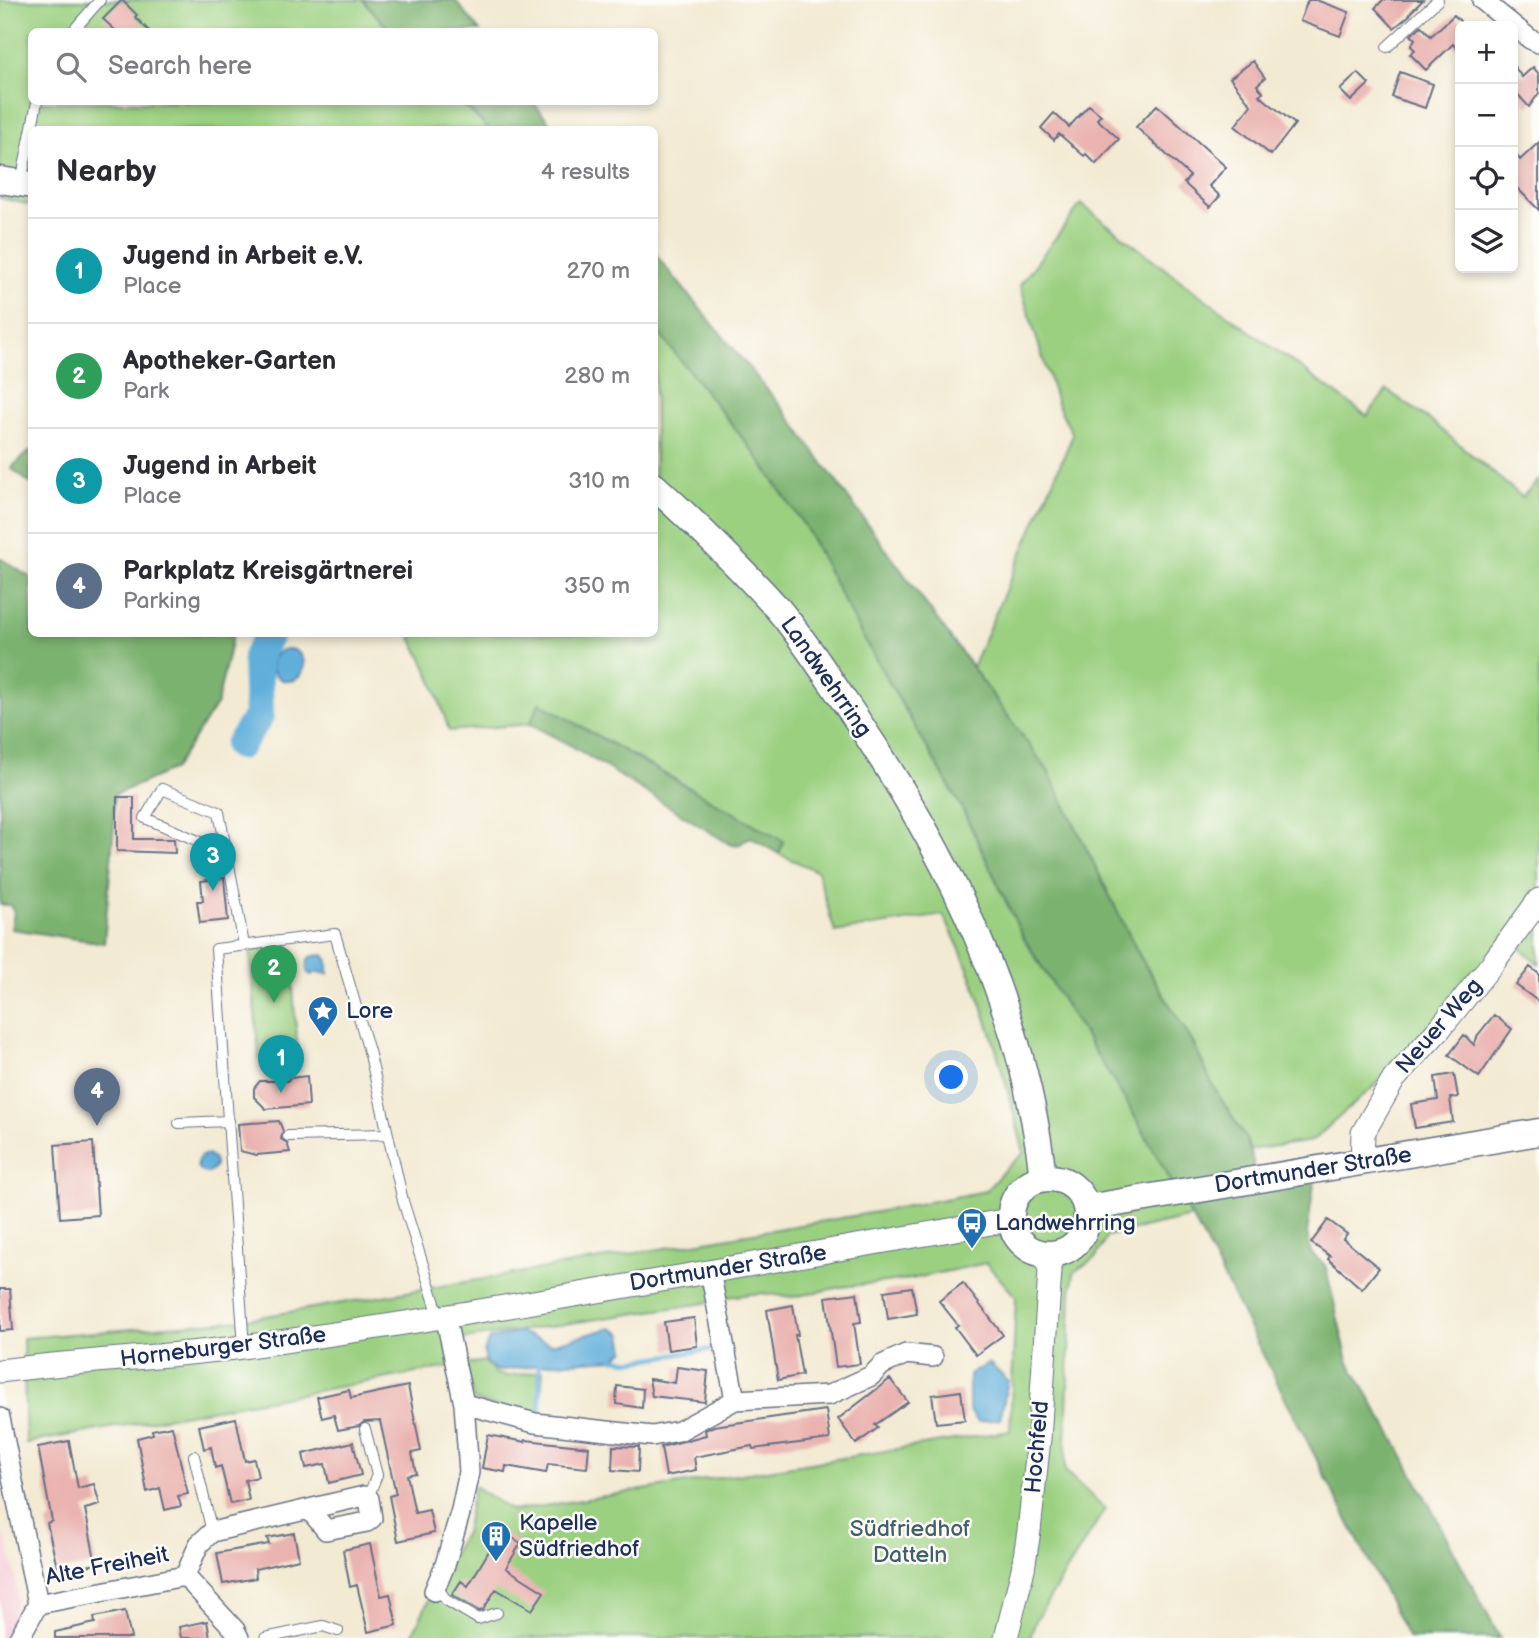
<!DOCTYPE html>
<html lang="en">
<head>
<meta charset="utf-8">
<style>
	body { margin:0; font-family:"Balsamiq Sans",sans-serif; background:#f2f2f3; color:#2b2b33 }
	.controls { position:absolute; right:21px; top:21px; display:grid; overflow:hidden; border-radius:10px; box-shadow:0 4px 10px #0003 }
	.controls button { width:63px; height:63px; display:grid; place-items:center; padding:0; border:0; border-bottom:2px solid #e1e1e2; background:#fff; color:#2b2b33; font:35px sans-serif }
	.you { position:absolute; left:952px; top:1078px; width:24px; height:24px; margin:-18px; border:5px solid #fff; border-radius:50%; background:#1a73e8; box-shadow:0 0 0 10px #1a73e833 }
	.badge { display:grid; place-items:center; width:46px; height:46px; border-radius:50%; background:#1f6fb2; color:#fff; font-size:23px; font-weight:700 }
	.pin { position:absolute; translate:-50% -58px; filter:drop-shadow(0 2px 4px #0008) }
	.pin::after { content:''; position:absolute; top:37px; width:24px; height:21px; background:inherit; clip-path:polygon(0 0,100% 0,50% 100%) }
	.list { margin:0; padding:0; list-style:none }
	h2 { display:flex; justify-content:space-between; align-items:center; height:91px; margin:0; padding:0 28px; font-size:30px }
	h2 small { font-size:23px; font-weight:400; color:#7c7c81 }
	.list li { display:grid; grid-template-columns:46px 1fr auto; gap:21px; align-items:center; box-sizing:border-box; height:105px; padding:0 28px; border-top:2px solid #e1e1e2 }
	.list b { display:block; font-size:26px; white-space:nowrap }
	.list p { margin:0; font-size:23px; white-space:nowrap; color:#7c7c81 }
	.list em { font-size:23px; font-style:normal; color:#7c7c81 }
	.icon { flex:none; width:38px; height:38px; fill:none; stroke:currentColor; stroke-width:2; stroke-linecap:round; stroke-linejoin:round }
	.map { position:relative; flex:none; width:1539px; height:1638px; overflow:hidden }
	.search { position:absolute; background:#fff; box-shadow:0 4px 10px #0003; left:28px; top:28px; width:630px; height:77px; display:flex; align-items:center; gap:18px; box-sizing:border-box; padding:0 24px; border-radius:10px; color:#7c7c81; font-size:26px }
	.panel { position:absolute; background:#fff; box-shadow:0 4px 10px #0003; left:28px; top:126px; width:630px; height:511px; border-radius:10px }
	.map>svg:first-child { display:block }
	.built { fill:#f5cfda }
	.green { fill:#9bd081; stroke:#5b8070; stroke-width:2 }
	.forest { fill:#7cb26f; stroke:#4c7066; stroke-width:2 }
	.water { fill:#61afdb; stroke:#3e6f9c; stroke-width:2 }
	.lines { fill:none; stroke-linecap:round; stroke-linejoin:round }
	.stream { stroke:#61afdb; stroke-width:5 }
	.river { stroke:#61afdb; stroke-width:30 }
	.building { fill:#eab3b0 }
	.service-casing { stroke:#677087; stroke-width:12 }
	.minor-casing { stroke:#677087; stroke-width:22 }
	.tertiary-casing { stroke:#677087; stroke-width:25 }
	.secondary-casing { stroke:#677087; stroke-width:29 }
	.service { stroke:#fff; stroke-width:10 }
	.minor { stroke:#fff; stroke-width:19 }
	.tertiary { stroke:#fff; stroke-width:23 }
	.secondary { stroke:#fff; stroke-width:26 }
	.labels { text-anchor:middle; dominant-baseline:central; stroke-width:5; stroke-linejoin:round; paint-order:stroke }
	.street-label { font-size:23px; fill:#1b2f5e; stroke:#fdfcf7 }
	.poi-label { font-size:23px; fill:#1b2f5e; stroke:#fdfcf7; text-anchor:start }
	.park-label { font-size:23px; fill:#415f68; stroke:#fdfcf7 }
</style>
</head>
<body>
<div class="map">
<svg width="1539" height="1638" viewBox="0 0 1539 1638">
	<rect width="100%" height="100%" fill="#fdfcf7"/>
	<filter id="ink" filterUnits="userSpaceOnUse"><feTurbulence type="fractalNoise" baseFrequency=".0143" numOctaves="2"/><feDisplacementMap in="SourceGraphic" scale="14" xChannelSelector="R" yChannelSelector="G"/><feConvolveMatrix kernelMatrix="1 2 1 2 8 2 1 2 1" color-interpolation-filters="sRGB"/></filter>
	<filter id="wash" filterUnits="userSpaceOnUse"><feTurbulence type="fractalNoise" baseFrequency=".00686" numOctaves="4" result="noise"/><feDisplacementMap in="SourceGraphic" scale="28" xChannelSelector="R" yChannelSelector="G"/><feGaussianBlur stdDeviation="1.57" result="paint"/><feColorMatrix in="noise" values="0 0 0 0 0 0 0 0 0 0 0 0 0 0 0 0 0 1.4 0 .05"/><feComposite in="paint" operator="in"/></filter>
	<g filter="url(#wash)">
		<rect width="100%" height="100%" fill="#f3ead3"/>
		<path class="built" d="M6 1534 16 1578 17 1599 9 1629 4 1638H0V1536Z"/>
		<path class="green" d="M0 0H363L390 31 32 32V102H461L489 129 32 130 31 205 0 198Z
			M1081 204 1190 288 1367 416 1387 390 1431 421 1522 497 1539 480V964L1511 940 1441 1027 1312 1141 1250 1150 1213 1086 1193 1043 1139 955 1048 771 972 667 1073 435 1057 403 1020 285Z
			M655 328 756 455 806 528 860 632 962 808 1023 937 1129 1106 1191 1217 1107 1236 1096 1257 1074 1272 1071 1292 1065 1471 1105 1509 1036 1620 1030 1638H411L445 1565 465 1533 474 1486 512 1511 1010 1431 1016 1297 986 1263 911 1279 841 1287 793 1297 760 1293 728 1297 705 1303 451 1341 455 1366 26 1443 23 1338 242 1320 877 1212 986 1191 1005 1169 1024 1153C1003 1071 983 990 943 915L835 932 817 871 779 854 783 841 540 703 530 724 449 731C439 698 429 668 411 638L416 634H654Z
			M290 947 298 1056 259 1060 250 950Z
			M484 1361 496 1374 507 1376 543 1371 540 1416 474 1401 465 1365Z"/>
		<path class="forest" d="M363 0H455L480 31H390Z
			M461 102H533L555 129H489Z
			M654 253 784 410 1048 771 1139 955 1193 1043 1213 1086 1247 1141 1258 1179 1316 1170 1307 1233 1311 1253 1325 1265 1348 1361 1397 1444 1500 1638H1408L1206 1243 1129 1106 1023 937 962 808 860 632 806 528 756 455 655 328Z
			M31 450V484L11 468Z
			M0 558 31 578 32 634H233L217 703 174 769 114 795V825L104 943 11 929 14 913 10 905H0Z
			M539 703 783 841 779 854 750 837 740 844 731 845 570 745 530 724Z"/>
		<path class="water" d="M272 665a16 16 0 1 1 32 0a16 16 0 1 1-32 0Z
			M324 955 328 961V974L317 972 311 975 307 972 308 959 313 956Z
			M197 1164a9 9 0 1 1 18 0a9 9 0 1 1-18 0Z
			M611 1328 622 1334 625 1350 614 1359 555 1363 497 1371 486 1363 484 1352 489 1339 520 1332 551 1344Z
			M989 1363 1008 1381 1000 1419 978 1422 969 1410V1375Z"/>
		<g class="lines">
			<path class="stream" d="M614 1359 632 1361 713 1349
				M539 1366 540 1411"/>
			<path class="river" d="M239 745 259 716 257 657 269 634"/>
		</g>
		<g id="blocks">
			<path class="building" d="M122 0 137 15 135 17 150 32H117L103 19Z
				M1308 0H1316L1349 12 1340 36 1300 21Z
				M1383 0H1423L1409 14 1410 15 1394 28 1375 8Z
				M1454 15 1460 21V52L1453 44 1426 70 1410 54 1415 50 1411 46 1415 39 1411 35 1421 26 1431 36Z
				M1253 61 1265 78 1257 85 1263 92 1259 95 1295 124 1271 155 1235 126 1251 105 1230 78Z
				M1513 65 1522 77 1533 67 1539 74V93L1529 107 1513 89Z
				M1400 72 1433 84 1425 108 1392 97Z
				M1358 73 1369 84 1351 101 1340 90Z
				M1089 105 1101 115 1097 119 1119 139 1096 164 1086 154 1084 156 1059 134 1054 140 1041 128 1054 113 1069 127Z
				M1157 105 1226 167 1209 186 1220 196 1210 207 1184 183 1190 176 1136 127Z
				M1539 142V210L1513 184V150L1520 160Z
				M117 797H134V839H174L175 853 117 851Z
				M224 878 228 920 200 923 197 901H203L201 881Z
				M1530 967 1539 974V1002L1516 985Z
				M1494 1015 1512 1029 1479 1077 1449 1055 1464 1035 1474 1045 1478 1035Z
				M1454 1074 1458 1097 1450 1098 1453 1122 1415 1128 1411 1104 1438 1100 1435 1077Z
				M307 1076 309 1105 266 1109 254 1097V1088L260 1081H287L290 1078Z
				M279 1121 283 1131 281 1139 287 1143 290 1152 256 1155 240 1151 238 1124Z
				M93 1142 98 1215 60 1218 55 1145Z
				M1328 1220 1347 1234 1343 1239 1379 1268 1362 1289 1328 1259 1330 1256 1311 1243Z
				M963 1283 1003 1335 976 1355 955 1327 958 1325 939 1301Z
				M912 1287 917 1314 888 1319 884 1291Z
				M0 1289H10L13 1330 0 1331Z
				M857 1293 861 1322 854 1323 860 1364 836 1367 826 1297Z
				M793 1305 798 1335H795L802 1375 778 1380 767 1310Z
				M694 1318 697 1346 668 1350 664 1322Z
				M677 1367 708 1371 705 1402 652 1396 649 1379 675 1383Z
				M890 1379 908 1402 875 1425 878 1428 856 1444 838 1419Z
				M408 1386 421 1451 412 1453 416 1473 407 1475 415 1513 429 1510 434 1533 398 1541 389 1496 396 1494 380 1421 364 1422 359 1426 338 1430 334 1415 322 1418 317 1397 349 1390 351 1398Z
				M617 1386 643 1389 642 1408 616 1404Z
				M961 1391 965 1420 936 1423 932 1395Z
				M826 1410 830 1439 753 1449 752 1446 694 1457 696 1470 666 1476 661 1447 706 1435 705 1430 714 1426Z
				M236 1418 245 1461 254 1459 258 1477 245 1480 249 1500 230 1504 221 1466 215 1468 211 1447 204 1449 199 1426Z
				M172 1426 188 1494 178 1496 181 1506 165 1510 160 1488 147 1492 137 1438 153 1434 152 1430Z
				M488 1435 525 1442 526 1440 589 1447 587 1468 548 1464 546 1473 506 1466 505 1472 482 1468Z
				M69 1441 78 1488 94 1484 100 1505 85 1509 96 1564 58 1572 47 1523 52 1521 38 1447Z
				M353 1442 361 1475 329 1483 325 1464 306 1468 303 1454Z
				M613 1446 639 1447 638 1472 612 1470Z
				M492 1526 521 1543 506 1568 544 1592 532 1610 496 1589 483 1610 479 1611 452 1595 461 1581 468 1586 492 1546 483 1540Z
				M294 1533 299 1559 255 1569 256 1578 223 1584 217 1553 269 1544 267 1538Z
				M370 1544 381 1596 390 1594 397 1625 368 1632 357 1585 350 1587 343 1550Z
				M125 1611 131 1638H55V1632L95 1623 94 1617Z
				M207 1621 210 1638H181L179 1627Z"/>
		</g>
	</g>
	<g filter="url(#ink)">
		<use href="#blocks" fill-opacity="0" stroke="#677087" stroke-width="2"/>
		<g class="lines">
			<g class="service-casing">
				<path id="service" d="M72 32 100 0
					M1387 47 1438 0
					M21 182 37 102
					M228 857 224 852 145 818 162 789 219 812 244 945
					M179 1123 229 1121
					M288 1136 388 1134
					M244 1347 216 949 335 934 370 1055 403 1201 439 1316
					M365 1429 377 1475 368 1497
					M194 1456 212 1532
					M436 1585 446 1600 478 1619 497 1613
					M265 1638 323 1626 338 1631"/>
			</g>
			<g class="minor-casing">
				<path id="minor" d="M1482 0 1530 39 1539 43
					M710 1271 735 1400
					M464 1404 535 1423 652 1436 679 1431 735 1400 829 1395 871 1376 882 1365 906 1354 933 1357
					M0 1418 38 1604 19 1638
					M364 1496 369 1499 372 1518 367 1522 326 1530 309 1509Z
					M185 1576 199 1544 212 1532 309 1509
					M185 1576 235 1630 239 1638
					M434 1591 445 1565 461 1510 469 1472 464 1404 445 1315
					M38 1604 185 1576"/>
			</g>
			<g class="tertiary-casing">
				<path id="tertiary" d="M1362 1162 1363 1133 1394 1079 1441 1027 1492 964 1539 900
					M0 1371C80 1360 162 1358 242 1347 499 1312 754 1262 1010 1220
					M1006 1638 1023 1569 1029 1531 1039 1439 1050 1270 1045 1255"/>
			</g>
			<g class="secondary-casing">
				<path id="secondary" d="M0 180 32 185
					M654 486C697 525 739 566 778 609 806 642 830 681 855 717 948 855 1025 1010 1043 1178
					M1011 1216a38 38 0 1 1 76 0a38 38 0 1 1-76 0Z
					M1087 1208 1539 1132"/>
			</g>
			<use href="#service" class="service"/>
			<use href="#minor" class="minor"/>
			<use href="#tertiary" class="tertiary"/>
			<use href="#secondary" class="secondary"/>
		</g>
	</g>
	<defs>
		<g id="sight-pin" transform="scale(1.575)"><path d="M0 17L-7.5 6A9.5 9.5 0 1 1 7.5 6Z" fill="#1f6fb2" stroke="#fdfcf7"/><path d="M0-6L1.8-2.2L6-1.7L2.9 1.2L3.7 5.4L0 3.3L-3.7 5.4L-2.9 1.2L-6-1.7L-1.8-2.2Z" fill="#fff"/></g>
		<g id="bus-pin" transform="scale(1.575)"><path d="M0 17L-7.5 6A9.5 9.5 0 1 1 7.5 6Z" fill="#1f6fb2" stroke="#fdfcf7"/><path d="M-5-6H5V4H4V6H2V4H-2V6H-4V4H-5ZM-3.5-4V0h7V-4ZM-3.5 1.2v1.5H-2V1.2ZM2 1.2v1.5H3.5V1.2Z" fill="#fff"/></g>
		<g id="building-pin" transform="scale(1.575)"><path d="M0 17L-7.5 6A9.5 9.5 0 1 1 7.5 6Z" fill="#1f6fb2" stroke="#fdfcf7"/><path d="M-4-6H4V6H1V3H-1V6H-4ZM-2.5-4.3h1.7v1.8h-1.7ZM.8-4.3h1.7v1.8H.8ZM-2.5-1h1.7V.8h-1.7ZM.8-1h1.7V.8H.8Z" fill="#fff"/></g>
	</defs>
	<g fill-rule="evenodd">
		<use href="#sight-pin" x="323" y="1011"/>
		<use href="#bus-pin" x="972" y="1223"/>
		<use href="#building-pin" x="496" y="1536"/>
	</g>
	<g class="labels">
		<g class="street-label">
			<text transform="translate(826 677) rotate(55)">Landwehrring</text>
			<text transform="translate(1439 1026) rotate(-49)">Neuer Weg</text>
			<text transform="translate(1313 1170) rotate(-9)">Dortmunder Straße</text>
			<text transform="translate(728 1268) rotate(-9)">Dortmunder Straße</text>
			<text transform="translate(223 1347) rotate(-7)">Horneburger Straße</text>
			<text transform="translate(1037 1447) rotate(-85)">Hochfeld</text>
			<text transform="translate(107 1566) rotate(-11)">Alte Freiheit</text>
		</g>
		<g class="poi-label">
			<text x="346" y="1011">Lore</text>
			<text x="995" y="1223">Landwehrring</text>
			<text x="519" y="1523">Kapelle<tspan x="519" dy="26">Südfriedhof</tspan></text>
		</g>
		<g class="park-label">
			<text x="910" y="1529">Südfriedhof<tspan x="910" dy="26">Datteln</tspan></text>
		</g>
	</g>
</svg>
<div class="controls">
<button>+</button>
<button>−</button>
<button><svg class="icon" aria-label="locate" viewBox="0 0 24 24"><circle cx="12" cy="12" r="6"/><path d="M12 2v4M12 18v4M2 12h4M18 12h4"/></svg></button>
<button><svg class="icon" aria-label="layers" viewBox="0 0 24 24"><path d="M12 4l9 5-9 5-9-5zM3 14l9 5 9-5"/></svg></button>
</div>
<div class="you"></div>
<div class="pin badge" style="left:281px;top:1093px;background:#0f9aa8">1</div>
<div class="pin badge" style="left:274px;top:1003px;background:#2e9e5b">2</div>
<div class="pin badge" style="left:213px;top:891px;background:#0f9aa8">3</div>
<div class="pin badge" style="left:97px;top:1126px;background:#5c6f8a">4</div>
<div class="search"><svg class="icon" aria-label="search" viewBox="0 0 24 24"><circle cx="10" cy="10" r="6"/><path d="M15 15l6 6"/></svg>Search here</div>
<section class="panel">
<h2>Nearby<small>4 results</small></h2>
<ul class="list">
<li><span class="badge" style="background:#0f9aa8">1</span><div><b>Jugend in Arbeit e.V.</b><p>Place</p></div><em>270 m</em></li>
<li><span class="badge" style="background:#2e9e5b">2</span><div><b>Apotheker-Garten</b><p>Park</p></div><em>280 m</em></li>
<li><span class="badge" style="background:#0f9aa8">3</span><div><b>Jugend in Arbeit</b><p>Place</p></div><em>310 m</em></li>
<li><span class="badge" style="background:#5c6f8a">4</span><div><b>Parkplatz Kreisgärtnerei</b><p>Parking</p></div><em>350 m</em></li>
</ul>
</section>
</div>
</body>
</html>
